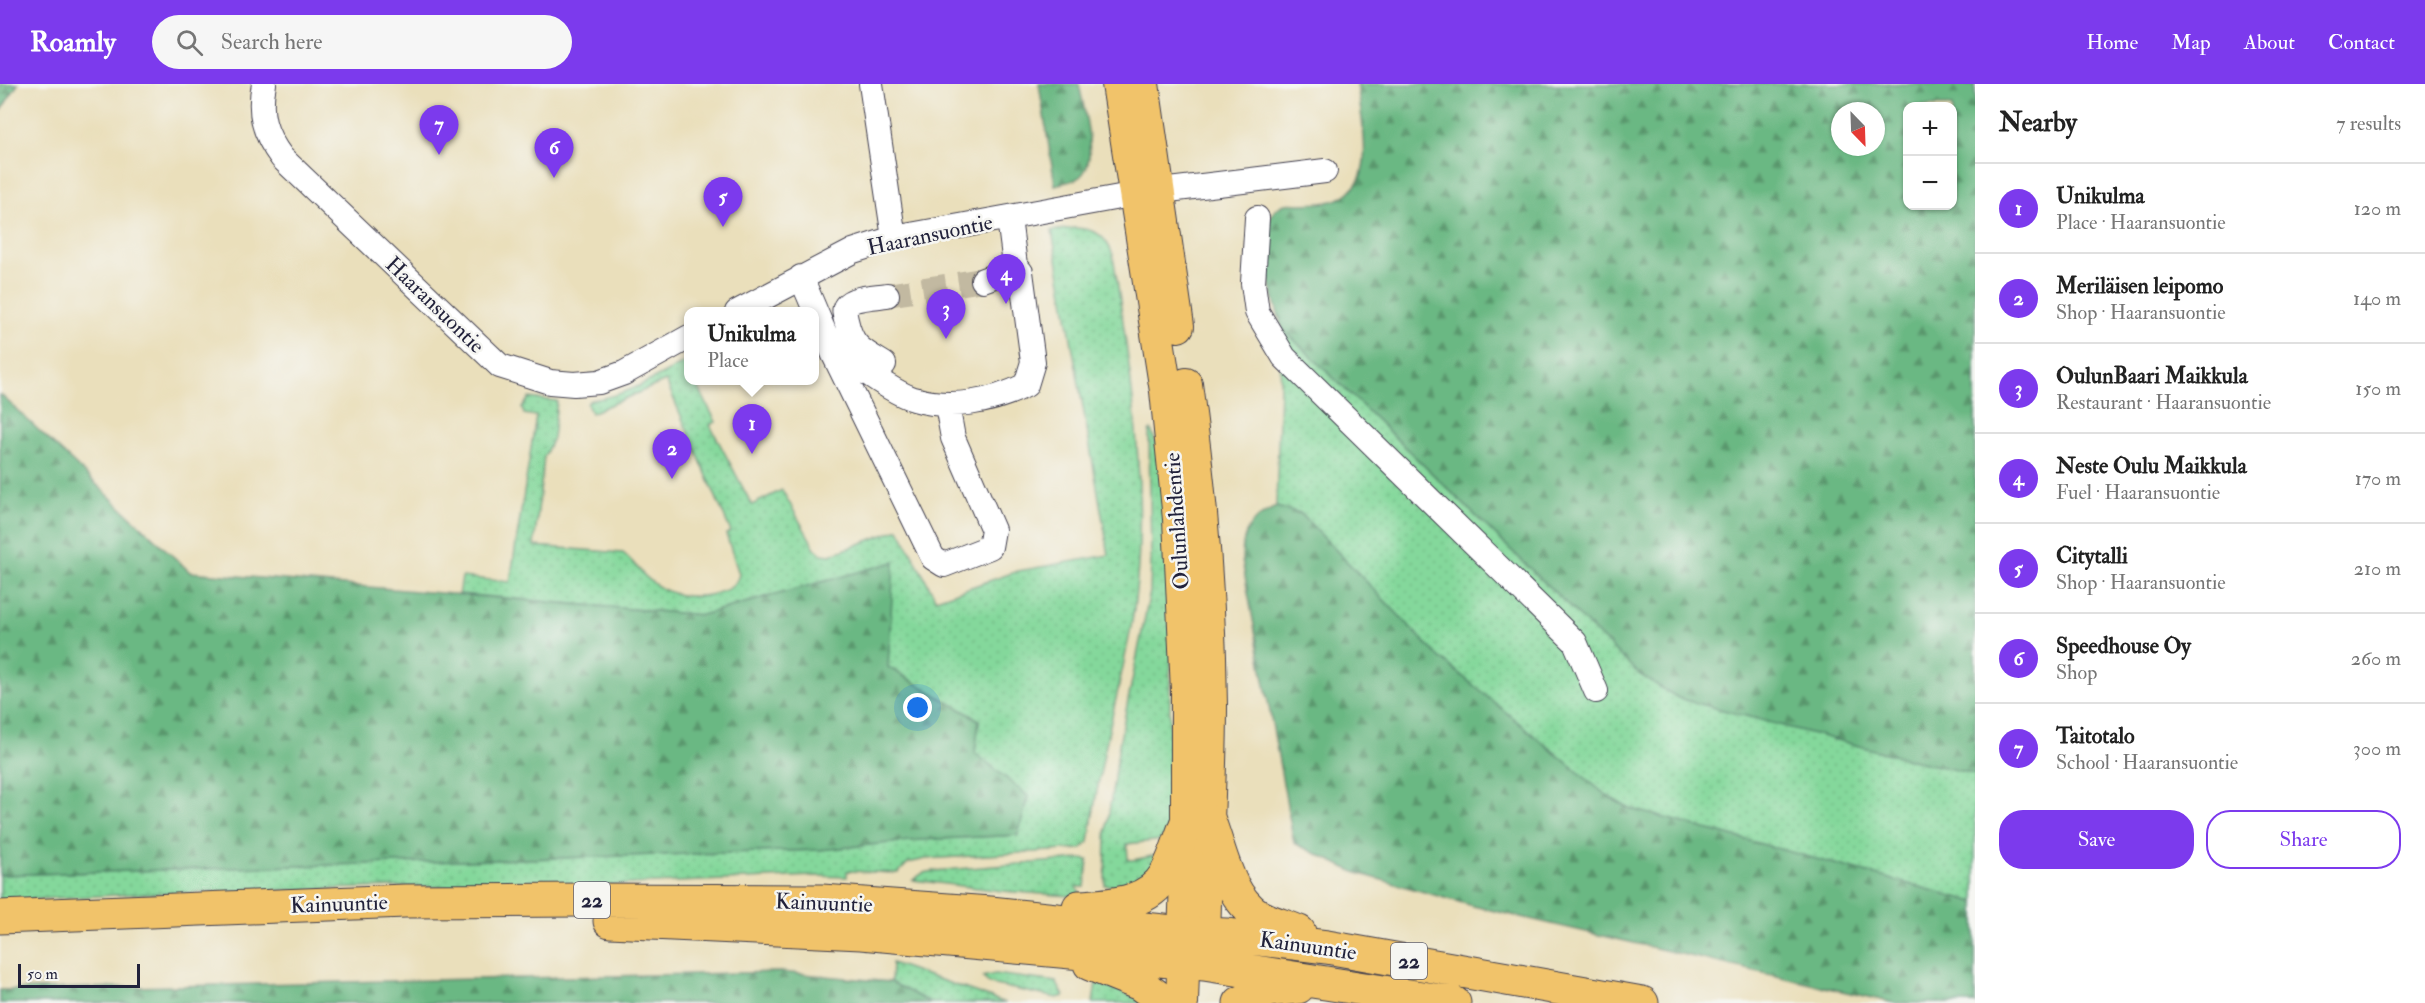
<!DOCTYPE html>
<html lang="en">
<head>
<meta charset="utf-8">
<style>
	body { margin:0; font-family:"IM FELL Double Pica",serif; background:#f6f6f6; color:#222 }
	.controls { position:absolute; right:18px; top:18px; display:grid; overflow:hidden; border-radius:12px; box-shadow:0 2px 4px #0004 }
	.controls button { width:54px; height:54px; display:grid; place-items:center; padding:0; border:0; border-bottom:2px solid #e0e0e0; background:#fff; color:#222; font:30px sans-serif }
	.compass { position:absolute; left:1831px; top:18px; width:54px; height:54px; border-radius:50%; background:#fff; box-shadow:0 2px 4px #0004; rotate:157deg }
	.scale { position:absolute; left:18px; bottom:15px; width:122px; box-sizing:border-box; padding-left:6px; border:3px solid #22223b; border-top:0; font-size:16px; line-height:21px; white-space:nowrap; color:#22223b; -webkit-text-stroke:4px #f6f6f2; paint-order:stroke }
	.you { position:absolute; left:918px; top:624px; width:21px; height:21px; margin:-15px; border:4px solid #fff; border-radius:50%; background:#1a73e8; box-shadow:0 0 0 9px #1a73e833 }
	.badge { display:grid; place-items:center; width:39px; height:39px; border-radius:50%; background:#7c3aed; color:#fff; font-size:20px; font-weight:700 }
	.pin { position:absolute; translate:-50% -50px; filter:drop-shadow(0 2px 3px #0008) }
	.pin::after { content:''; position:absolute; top:32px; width:21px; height:18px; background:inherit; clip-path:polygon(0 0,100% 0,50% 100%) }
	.popup { position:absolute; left:684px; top:223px; width:135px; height:78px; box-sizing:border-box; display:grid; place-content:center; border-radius:12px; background:#fff; filter:drop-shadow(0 2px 4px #0005); font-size:20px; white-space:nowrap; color:#767676 }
	.popup b { font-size:22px; color:#222 }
	.popup::after { content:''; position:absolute; left:50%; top:100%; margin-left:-12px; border:12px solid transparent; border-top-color:#fff }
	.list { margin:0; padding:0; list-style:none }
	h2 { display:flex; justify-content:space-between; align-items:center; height:78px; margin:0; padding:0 24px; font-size:26px }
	h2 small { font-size:20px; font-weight:400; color:#767676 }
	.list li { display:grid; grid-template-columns:39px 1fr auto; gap:18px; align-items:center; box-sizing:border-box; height:90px; padding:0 24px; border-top:2px solid #e0e0e0 }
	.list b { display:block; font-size:22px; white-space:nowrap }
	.list p { margin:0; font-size:20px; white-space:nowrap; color:#767676 }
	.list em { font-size:20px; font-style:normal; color:#767676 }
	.actions { display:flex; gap:12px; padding:18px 24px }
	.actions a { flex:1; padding:14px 0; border:2px solid #7c3aed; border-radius:24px; text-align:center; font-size:21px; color:#7c3aed }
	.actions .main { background:#7c3aed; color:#fff }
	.icon { flex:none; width:33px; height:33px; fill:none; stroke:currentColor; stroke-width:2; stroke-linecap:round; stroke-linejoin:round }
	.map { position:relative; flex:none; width:1975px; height:919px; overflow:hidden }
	header { display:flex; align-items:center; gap:36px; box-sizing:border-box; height:84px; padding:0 30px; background:#7c3aed; color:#fff }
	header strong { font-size:28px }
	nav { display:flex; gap:33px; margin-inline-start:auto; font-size:21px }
	.search { width:420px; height:54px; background:#f6f6f6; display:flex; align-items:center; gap:15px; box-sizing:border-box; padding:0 21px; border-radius:33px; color:#767676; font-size:22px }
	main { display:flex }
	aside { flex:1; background:#fff }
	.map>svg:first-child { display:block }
	.grass { fill:url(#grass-dots); stroke:#537d6b; stroke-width:1.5 }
	.forest { fill:url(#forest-firs); stroke:#466d5f; stroke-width:1.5; fill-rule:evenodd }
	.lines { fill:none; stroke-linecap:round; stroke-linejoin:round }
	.minor-tunnel { stroke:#c2b9a1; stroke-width:24; stroke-dasharray:24 12; stroke-linecap:butt }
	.minor-casing { stroke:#403e4e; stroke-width:26 }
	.major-casing { stroke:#403e4e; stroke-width:34 }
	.highway-casing { stroke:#403e4e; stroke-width:35 }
	.minor { stroke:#fff; stroke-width:24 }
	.major { stroke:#f1c36a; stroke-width:32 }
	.highway { stroke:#f1c36a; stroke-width:33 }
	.labels { text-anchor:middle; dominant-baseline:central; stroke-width:5; stroke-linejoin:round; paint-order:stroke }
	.shield { fill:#f6f6f2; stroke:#626272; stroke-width:1.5 }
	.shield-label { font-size:21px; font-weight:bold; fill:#22223b }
	.street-label { font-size:22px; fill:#22223b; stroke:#f6f6f2 }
</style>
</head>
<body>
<header>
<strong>Roamly</strong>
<div class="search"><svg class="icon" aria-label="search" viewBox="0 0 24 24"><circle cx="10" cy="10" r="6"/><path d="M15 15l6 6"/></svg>Search here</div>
<nav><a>Home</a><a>Map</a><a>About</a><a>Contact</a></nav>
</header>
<main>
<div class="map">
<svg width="1975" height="919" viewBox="0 0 1975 919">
	<defs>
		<pattern id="grass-dots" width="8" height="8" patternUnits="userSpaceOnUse" patternTransform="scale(1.5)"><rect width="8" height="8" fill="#84d89b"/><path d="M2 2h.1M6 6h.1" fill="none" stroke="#72b986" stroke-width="1.8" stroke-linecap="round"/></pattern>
		<pattern id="forest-firs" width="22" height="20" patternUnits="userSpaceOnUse" patternTransform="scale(1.5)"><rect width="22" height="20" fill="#6bb883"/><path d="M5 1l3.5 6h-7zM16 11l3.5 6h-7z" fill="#58956c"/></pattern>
	</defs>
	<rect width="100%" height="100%" fill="#f6f6f2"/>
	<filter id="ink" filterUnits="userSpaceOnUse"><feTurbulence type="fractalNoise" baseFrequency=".0167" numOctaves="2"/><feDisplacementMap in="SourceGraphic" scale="12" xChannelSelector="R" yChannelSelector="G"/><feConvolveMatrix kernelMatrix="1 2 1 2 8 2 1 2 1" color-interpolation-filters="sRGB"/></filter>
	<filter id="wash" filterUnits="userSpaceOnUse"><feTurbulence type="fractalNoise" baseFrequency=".008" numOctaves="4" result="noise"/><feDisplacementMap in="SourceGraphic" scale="24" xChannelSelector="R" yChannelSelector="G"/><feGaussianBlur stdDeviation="1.35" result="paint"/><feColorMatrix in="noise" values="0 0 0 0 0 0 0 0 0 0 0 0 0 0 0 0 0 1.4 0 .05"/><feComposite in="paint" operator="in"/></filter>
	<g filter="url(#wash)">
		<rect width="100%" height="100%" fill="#eadfbb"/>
		<path class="grass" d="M1074 144C1095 144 1106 152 1113 171 1131 285 1148 401 1135 516 1132 546 1124 576 1118 606 1106 657 1096 706 1089 758L1081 765 926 775 908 779 898 789 847 787V793L814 792 586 802 401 803 135 810 0 817V791L819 766 920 756 1018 751 1028 712 975 669 979 636 888 583 772 511 702 531 459 510 462 493 510 498 536 332 524 330 522 324 529 314 557 317 553 354 544 373 534 462 623 469C632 476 638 485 646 493 666 512 694 517 720 508 730 505 737 501 739 490L726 450 731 448 666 297 593 328 591 329 587 320 590 316C627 312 657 293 689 276V296L695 297 716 338 710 341 752 421 782 406 815 464 822 470 830 471 899 445 936 515 1018 487 1109 471 1052 147Z
			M1282 244 1639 590 1678 614 1916 677 1975 690V818L1628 724 1607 712 1438 572 1300 429 1276 423Z
			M1151 346 1163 376 1175 537 1170 591 1169 743 1167 750 1162 756 1127 760 1128 776C1140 776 1151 771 1162 771L1159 785 1108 812 1116 802 1105 801 1106 749 1119 661 1150 508 1151 475 1149 348Z
			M1081 775 1088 776 1085 803H1076L1083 813 1002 807 913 796 923 789 933 787Z
			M892 879 1006 919H931L891 898Z
			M995 890 1056 898 1064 912 1057 914 990 900 982 893Z
			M1096 899 1153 919H1093Z"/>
		<path class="forest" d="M0 0H18L0 28Z
			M1039 0H1079C1083 23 1101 80 1078 94 1072 98 1062 99 1055 101Z
			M1357 0H1975V690L1916 677 1678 614 1639 590 1282 244C1274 217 1248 132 1285 120 1289 119 1295 120 1299 120 1324 119 1344 121 1359 96 1371 74 1360 25 1357 0ZM1908 22H1952V122H1908ZM1840 27H1876V63H1840Z
			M0 310 190 488 702 531 894 478 888 583 979 636 975 669 1028 712 1018 751 920 756 819 766 0 791Z
			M1276 423 1300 429 1438 572 1607 712 1628 724 1975 818V919H1894L1473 822 1354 788 1294 759 1242 476C1242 446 1249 436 1276 423Z
			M780 888 891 898 931 919H0V906Z"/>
	</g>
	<g filter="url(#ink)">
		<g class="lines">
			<path class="minor-tunnel" d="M887 211 983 196"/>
			<g class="minor-casing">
				<path id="minor" d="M264 0C258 29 264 50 282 74L500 282 550 298 574 300 599 298 624 289 689 253
					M871 0 894 154
					M1257 134 1253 199 1257 228 1284 273 1575 558 1596 607
					M801 193 834 271 933 474 944 481 990 463 993 446 953 354 947 321
					M983 196 994 192 1015 181
					M737 228 853 167 894 154 1136 110 1325 87
					M834 271 846 275C864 286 895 310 914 315 951 326 993 318 1026 301L1033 278 1021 188 1015 181 1009 134
					M884 280C861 266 852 263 846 236 845 231 843 226 846 222 852 213 876 213 887 211"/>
			</g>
			<g class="major-casing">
				<path id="major" d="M1118 0 1166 307 1179 435 1187 607V762L1182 919
					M1143 0 1178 242
					M1186 300C1201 407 1210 514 1211 622 1211 707 1204 791 1204 876"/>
			</g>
			<g class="highway-casing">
				<path id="highway" d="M1209 737C1221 768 1228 813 1259 832 1271 839 1286 842 1299 848
					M1079 823C1110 821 1148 821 1166 790 1175 774 1180 755 1187 738
					M0 833 405 817 588 816 822 817 990 829 1183 849 1226 851 1327 863 1642 919
					M610 837 861 849 1204 880 1454 919
					M1090 880 1140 900 1166 919
					M1240 919 1269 906 1298 903"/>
			</g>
			<use href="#minor" class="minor"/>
			<use href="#major" class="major"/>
			<use href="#highway" class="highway"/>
		</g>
	</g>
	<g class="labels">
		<g class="shield">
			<rect x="574" y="798" width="36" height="36" rx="4.5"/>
			<rect x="1391" y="859" width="36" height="36" rx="4.5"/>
		</g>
		<g class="shield-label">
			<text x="592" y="816">22</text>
			<text x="1409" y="877">22</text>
		</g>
		<g class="street-label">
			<text transform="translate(930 151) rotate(-12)">Haaransuontie</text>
			<text transform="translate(435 221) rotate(44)">Haaransuontie</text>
			<text transform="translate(1177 437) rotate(-94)">Oulunlahdentie</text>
			<text transform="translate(824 819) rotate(2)">Kainuuntie</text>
			<text transform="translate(339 820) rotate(-2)">Kainuuntie</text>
			<text transform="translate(1308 862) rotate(8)">Kainuuntie</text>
		</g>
	</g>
</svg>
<div class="controls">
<button>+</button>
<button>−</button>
</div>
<svg class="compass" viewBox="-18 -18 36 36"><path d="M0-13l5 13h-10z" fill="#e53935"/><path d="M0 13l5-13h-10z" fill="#767676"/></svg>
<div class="scale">50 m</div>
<div class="you"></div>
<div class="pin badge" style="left:752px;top:370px">1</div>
<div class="popup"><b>Unikulma</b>Place</div>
<div class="pin badge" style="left:672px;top:395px">2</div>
<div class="pin badge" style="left:946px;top:255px">3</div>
<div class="pin badge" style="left:1006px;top:220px">4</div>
<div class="pin badge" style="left:723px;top:143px">5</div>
<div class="pin badge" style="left:554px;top:94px">6</div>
<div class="pin badge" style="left:439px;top:71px">7</div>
</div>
<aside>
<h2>Nearby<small>7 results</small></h2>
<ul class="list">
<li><span class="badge">1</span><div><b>Unikulma</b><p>Place · Haaransuontie</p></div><em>120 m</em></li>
<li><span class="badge">2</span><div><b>Meriläisen leipomo</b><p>Shop · Haaransuontie</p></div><em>140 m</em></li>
<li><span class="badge">3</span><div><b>OulunBaari Maikkula</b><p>Restaurant · Haaransuontie</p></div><em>150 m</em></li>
<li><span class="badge">4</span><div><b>Neste Oulu Maikkula</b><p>Fuel · Haaransuontie</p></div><em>170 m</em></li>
<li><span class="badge">5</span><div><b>Citytalli</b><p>Shop · Haaransuontie</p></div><em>210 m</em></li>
<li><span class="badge">6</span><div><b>Speedhouse Oy</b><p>Shop</p></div><em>260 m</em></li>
<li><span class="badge">7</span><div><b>Taitotalo</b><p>School · Haaransuontie</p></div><em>300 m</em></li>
</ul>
<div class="actions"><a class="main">Save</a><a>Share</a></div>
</aside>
</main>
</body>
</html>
